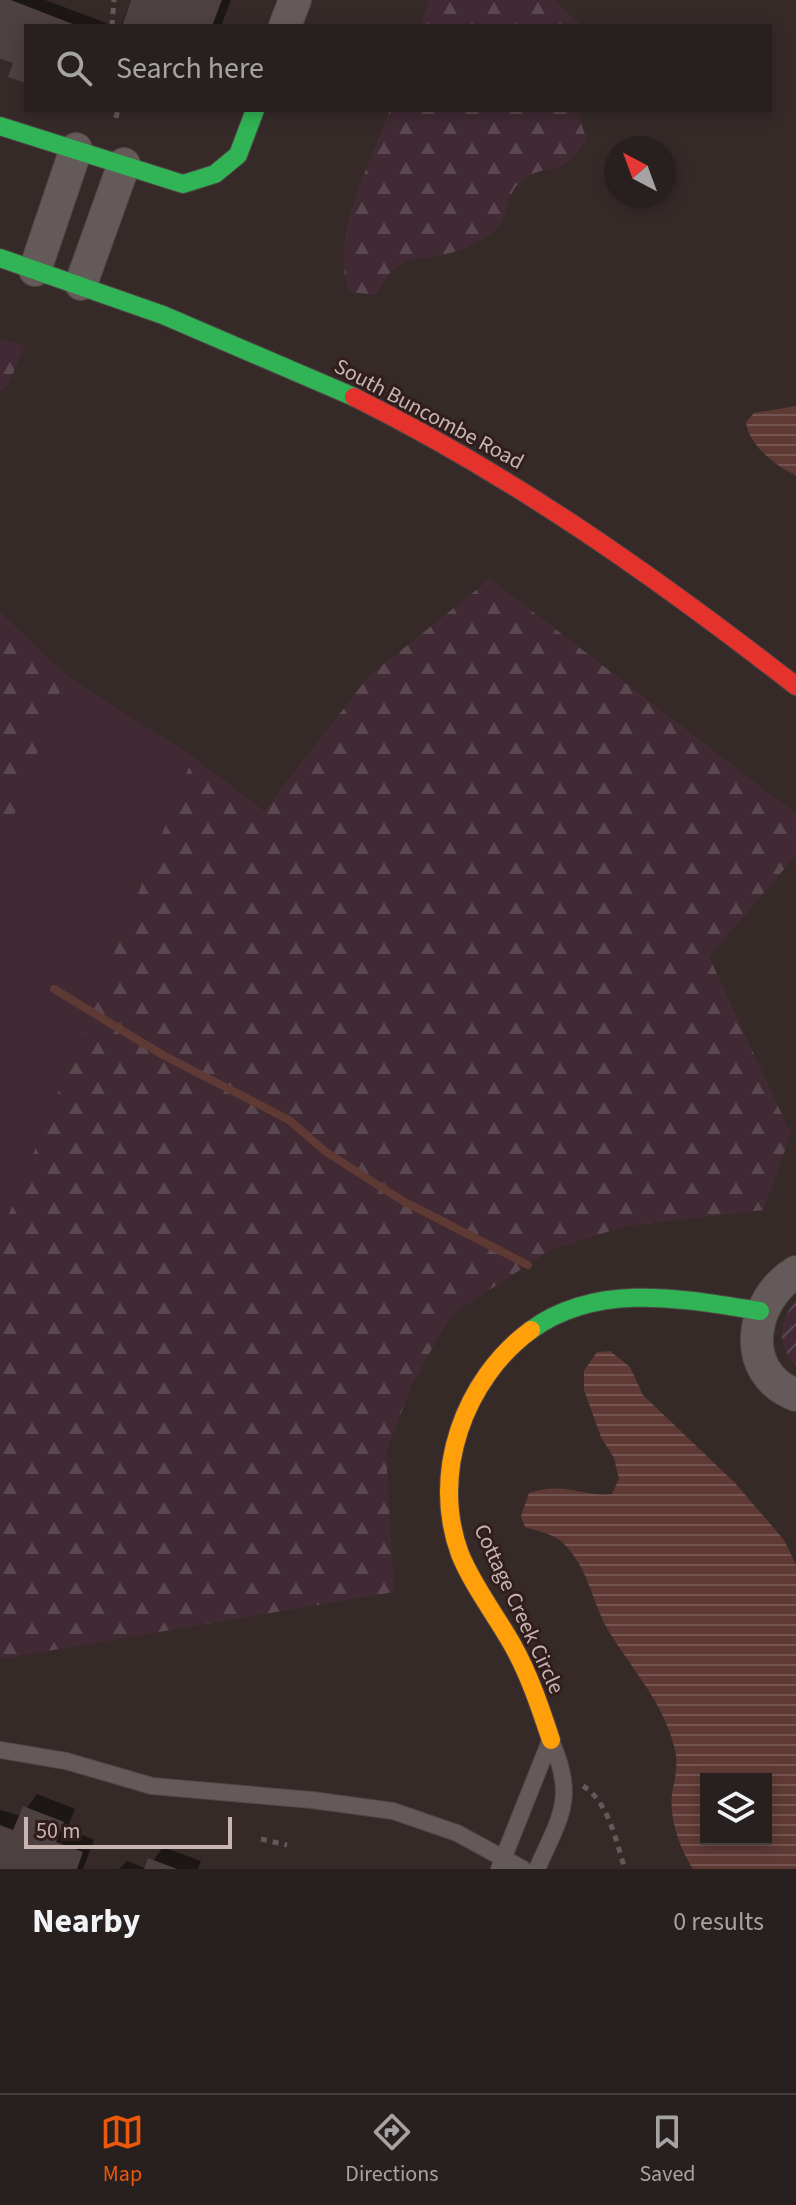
<!DOCTYPE html>
<html lang="en">
<head>
<meta charset="utf-8">
<style>
	body { margin:0; font-family:"Source Sans 3",sans-serif; background:#302828; color:#f1f3f6 }
	.controls { position:absolute; right:24px; bottom:24px; display:grid; overflow:hidden; border-radius:0px; box-shadow:0 4px 12px #0003 }
	.controls button { width:72px; height:72px; display:grid; place-items:center; padding:0; border:0; border-bottom:2px solid #443e3d; background:#28201f; color:#f1f3f6; font:40px sans-serif }
	.compass { position:absolute; left:604px; top:136px; width:72px; height:72px; border-radius:50%; background:#28201f; box-shadow:0 4px 12px #0003; rotate:319deg }
	.scale { position:absolute; left:24px; bottom:20px; width:208px; box-sizing:border-box; padding-left:8px; border:4px solid #c8b5b2; border-top:0; font-size:22px; line-height:28px; white-space:nowrap; color:#c8b5b2; -webkit-text-stroke:6px #311e1c; paint-order:stroke }
	.list { margin:0; padding:0; list-style:none }
	h2 { display:flex; justify-content:space-between; align-items:center; height:104px; margin:0; padding:0 32px; font-size:34px }
	h2 small { font-size:26px; font-weight:400; color:#a5a3a4 }
	.icon { flex:none; width:44px; height:44px; fill:none; stroke:currentColor; stroke-width:2; stroke-linecap:round; stroke-linejoin:round }
	.map { position:relative; flex:none; width:796px; height:1869px; overflow:hidden }
	.search { position:absolute; background:#28201f; box-shadow:0 4px 12px #0003; left:24px; right:24px; top:24px; height:88px; display:flex; align-items:center; gap:20px; box-sizing:border-box; padding:0 28px; border-radius:0px; color:#a5a3a4; font-size:30px }
	.sheet { height:224px; background:#28201f }
	nav { display:flex; justify-content:space-around; align-items:center; box-sizing:border-box; height:112px; border-top:2px solid #443e3d; background:#28201f; font-size:22px; color:#a5a3a4 }
	nav a { display:grid; justify-items:center; gap:4px }
	nav .on { color:#ea580c }
	.map>svg:first-child { display:block }
	.green { fill:#412a34 }
	.forest { fill:url(#forest-firs) }
	.garden { fill:url(#garden-furrows) }
	.water { fill:url(#water-rules); fill-rule:evenodd }
	.shadow { fill:#0007 }
	.lines { fill:none; stroke-linecap:round; stroke-linejoin:round }
	.stream { stroke:#5f3a35; stroke-width:8 }
	.building { fill:#4c4140 }
	.lane-casing { stroke:#4f4645; stroke-width:18 }
	.street-casing { stroke:#4f4645; stroke-width:34 }
	.fast-casing { stroke:#4f4645; stroke-width:20 }
	.slow-casing { stroke:#4f4645; stroke-width:20 }
	.jam-casing { stroke:#4f4645; stroke-width:20 }
	.path { stroke:#625958; stroke-width:5; stroke-dasharray:6 6; stroke-linecap:butt }
	.lane { stroke:#645a59; stroke-width:16 }
	.street { stroke:#645a59; stroke-width:32 }
	.fast { stroke:#30b455; stroke-width:18 }
	.slow { stroke:#ff9f0a; stroke-width:18 }
	.jam { stroke:#e5322d; stroke-width:18 }
	.labels { text-anchor:middle; dominant-baseline:central; stroke-width:6; stroke-linejoin:round; paint-order:stroke }
	.street-label { font-size:22px; fill:#c8b5b2; stroke:#311e1c }
</style>
</head>
<body>
<div class="map">
<svg width="796" height="1869" viewBox="0 0 796 1869">
	<defs>
		<pattern id="forest-firs" width="22" height="20" patternUnits="userSpaceOnUse" patternTransform="scale(2)"><rect width="22" height="20" fill="#412a34"/><path d="M5 1l3.5 6h-7zM16 11l3.5 6h-7z" fill="#5b474f"/></pattern>
		<pattern id="garden-furrows" width="10" height="10" patternUnits="userSpaceOnUse" patternTransform="scale(2)"><rect width="10" height="10" fill="#412a34"/><path d="M-1 1l2-2M0 10L10 0M9 11l2-2" fill="none" stroke="#5b474f"/></pattern>
		<pattern id="water-rules" width="6" height="5" patternUnits="userSpaceOnUse" patternTransform="scale(2)"><rect width="6" height="5" fill="#5f3a35"/><path d="M0 2.5h6" fill="none" stroke="#745450"/></pattern>
	</defs>
	<rect width="100%" height="100%" fill="#362a29"/>
	<path class="green" d="M66 675 193 757 0 1236V853Z"/>
	<path class="forest" d="M430 0H554L582 26H420Z
		M390 110H577L586 138C560 184 548 158 519 183 505 196 508 224 489 235 477 242 463 250 450 253 412 262 395 254 377 295L350 292C327 242 372 159 390 110Z
		M0 338 25 346 8 385 0 391Z
		M490 579 796 814V855L709 957 791 1134 763 1210 626 1226 552 1249 451 1315 412 1384 386 1453 394 1592 0 1659V1236L193 757 264 811 369 676Z
		M0 612 66 675 0 853Z"/>
	<path class="garden" d="M796 1301V1365C776 1346 778 1321 796 1301Z"/>
	<path class="water" d="M796 406V475C776 467 748 444 746 422L754 413Z
		M610 1351 630 1367 643 1395 735 1483 784 1540 796 1565V1869H693C680 1849 669 1818 672 1794 675 1778 679 1762 674 1746 663 1702 631 1668 608 1630 591 1600 589 1569 564 1544 555 1534 537 1531 525 1527L521 1516 529 1493C568 1481 579 1497 612 1494L619 1479 614 1458 601 1437 584 1390V1371L597 1352ZM706 1779H766V1839H706Z"/>
	<path class="shadow" d="M1 0H45L109 24 26 26V81L16 62 0 56Z
		M131 0H231L221 26H121Z
		M37 1794 75 1809 67 1829 94 1840 83 1869H0V1810L21 1816Z
		M163 1847 201 1861 198 1869H119L127 1861 147 1869Z"/>
	<g class="lines">
		<path class="stream" d="M54 989 161 1054 289 1120 326 1152 403 1201 528 1265"/>
	</g>
	<path class="building" d="M0 0H11L78 26H26V83L8 77 13 63 0 59Z
		M131 0H222L212 26H122Z
		M23 1806 64 1822 56 1842 83 1852 77 1869H0V1825L13 1830Z
		M148 1858 177 1869H144Z"/>
	<g class="lines">
		<g class="lane-casing">
			<path id="lane" d="M0 1750 66 1761 152 1786 312 1800 393 1811 457 1833 523 1869
				M499 1869 550 1741
				M537 1869C560 1817 576 1799 552 1743"/>
		</g>
		<g class="street-casing">
			<path id="street" d="M285 26 295 0
				M35 270 76 149
				M81 284 124 164
				M796 1272C750 1300 738 1373 796 1395"/>
		</g>
		<g class="fast-casing">
			<path id="fast" d="M0 126 183 184 215 174 238 155 255 110
				M0 258 163 315 354 397
				M531 1330C598 1281 684 1299 760 1311"/>
		</g>
		<g class="slow-casing">
			<path id="slow" d="M531 1330C464 1379 430 1474 460 1554 473 1586 495 1614 512 1644 529 1674 540 1707 551 1740"/>
		</g>
		<g class="jam-casing">
			<path id="jam" d="M354 397C513 476 656 577 796 686"/>
		</g>
		<path class="path" d="M112 26 114 0
			M116 118 118 110
			M583 1786C609 1802 616 1842 625 1869
			M261 1839 287 1845"/>
		<use href="#lane" class="lane"/>
		<use href="#street" class="street"/>
		<use href="#fast" class="fast"/>
		<use href="#slow" class="slow"/>
		<use href="#jam" class="jam"/>
	</g>
	<g class="labels">
		<g class="street-label">
			<text transform="translate(429 414) rotate(28)">South Buncombe Road</text>
			<text transform="translate(519 1609) rotate(65)">Cottage Creek Circle</text>
		</g>
	</g>
</svg>
<div class="controls">
<button><svg class="icon" aria-label="layers" viewBox="0 0 24 24"><path d="M12 4l9 5-9 5-9-5zM3 14l9 5 9-5"/></svg></button>
</div>
<svg class="compass" viewBox="-18 -18 36 36"><path d="M0-13l5 13h-10z" fill="#e53935"/><path d="M0 13l5-13h-10z" fill="#a5a3a4"/></svg>
<div class="scale">50 m</div>
<div class="search"><svg class="icon" aria-label="search" viewBox="0 0 24 24"><circle cx="10" cy="10" r="6"/><path d="M15 15l6 6"/></svg>Search here</div>
</div>
<section class="sheet">
<h2>Nearby<small>0 results</small></h2>
<ul class="list">
</ul>
</section>
<nav>
<a class="on"><svg class="icon" aria-label="map" viewBox="0 0 24 24"><path d="M3 6l6-2 6 2 6-2v14l-6 2-6-2-6 2zM9 4v14M15 6v14"/></svg>Map</a>
<a><svg class="icon" aria-label="directions" viewBox="0 0 24 24"><path d="M12 3l9 9-9 9-9-9zM9 14v-3h6M13 9l2 2-2 2"/></svg>Directions</a>
<a><svg class="icon" aria-label="saved" viewBox="0 0 24 24"><path d="M7 4h10v16l-5-4-5 4z"/></svg>Saved</a>
</nav>
</body>
</html>
